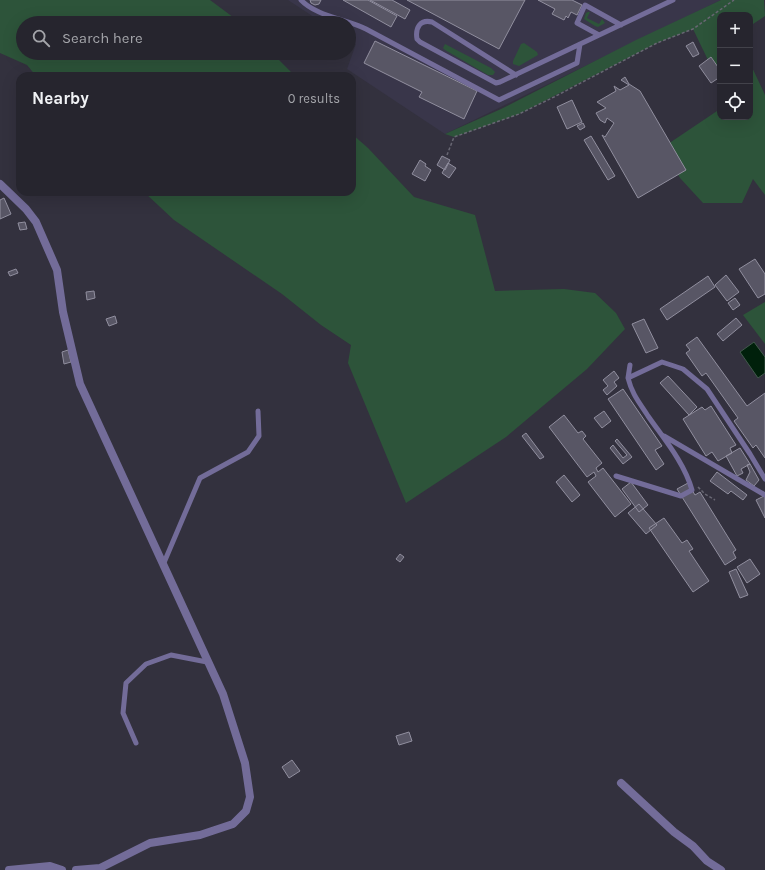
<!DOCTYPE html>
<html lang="en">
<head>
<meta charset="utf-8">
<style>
	body { margin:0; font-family:Karla,sans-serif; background:#32313a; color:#f1f3f6 }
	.controls { position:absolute; right:12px; top:12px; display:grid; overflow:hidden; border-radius:8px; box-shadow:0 4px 16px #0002 }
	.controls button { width:36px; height:36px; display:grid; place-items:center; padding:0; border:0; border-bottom:1px solid #42424a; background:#26252e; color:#f1f3f6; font:20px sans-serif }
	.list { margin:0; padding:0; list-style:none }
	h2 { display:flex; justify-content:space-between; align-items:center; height:52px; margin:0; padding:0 16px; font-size:17px }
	h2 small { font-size:13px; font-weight:400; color:#a4a5aa }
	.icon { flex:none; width:22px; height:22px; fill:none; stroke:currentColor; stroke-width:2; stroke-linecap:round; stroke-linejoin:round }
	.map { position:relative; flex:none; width:765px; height:870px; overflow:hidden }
	.search { position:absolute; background:#26252e; box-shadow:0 4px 16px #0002; left:16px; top:16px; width:340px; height:44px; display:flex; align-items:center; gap:10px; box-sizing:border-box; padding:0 14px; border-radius:22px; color:#a4a5aa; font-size:15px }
	.panel { position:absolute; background:#26252e; box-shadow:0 4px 16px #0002; left:16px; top:72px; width:340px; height:124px; border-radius:12px }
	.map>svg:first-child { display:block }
	.built { fill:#39364a }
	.green { fill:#2d543a }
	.water { fill:#00200b; stroke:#41584c }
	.building { fill:#585665; stroke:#918f9f }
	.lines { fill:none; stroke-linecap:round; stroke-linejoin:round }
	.path { stroke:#686773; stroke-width:1.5; stroke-dasharray:3 2; stroke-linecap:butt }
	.service { stroke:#736c99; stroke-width:5 }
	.minor { stroke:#736c99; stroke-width:8 }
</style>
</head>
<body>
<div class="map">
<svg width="765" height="870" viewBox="0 0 765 870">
	<rect width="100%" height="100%" fill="#33313e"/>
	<path class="built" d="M288 0H721L445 134 347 69 356 44 349 40V23H323Z"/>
	<path class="green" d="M0 0H210L241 23H23V53H272L295 76H36L27 65 0 53Z
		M721 0H764L765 16 750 26V15H720V85L693 29 657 43 519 114 454 137 445 134 501 109 636 40Z
		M588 12H590L587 18 599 24 602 19 605 23 598 27 595 26 584 19 586 13Z
		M524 43 537 52 538 55 519 66 513 64V61L521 44Z
		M445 44 491 68 495 72 493 75H488L445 50 443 48Z
		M750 63 765 95V195L753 179 742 203H703L680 178 662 148 720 109V117H750Z
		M352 134 368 148 414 197 475 215 495 291 564 289 595 293 616 313 625 329 587 369 506 437 406 503 348 363 351 345 321 325 282 294 174 220 144 192H352Z
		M765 302V344L743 315Z"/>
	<path class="water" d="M754 342 765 357V373L758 378 740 352Z"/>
	<path class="building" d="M310 0H321L319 4 315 5 311 3Z
		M343 0H368L397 16 391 27Z
		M370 0H392L410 10 405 19Z
		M407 0H525L499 49Z
		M538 0H572L582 5 577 15 571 12 568 18 566 16 564 20 552 14 555 9Z
		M375 41 477 91 464 119 419 97 422 92 364 63Z
		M693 42 699 54 693 57 686 46Z
		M711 57 720 70V77L711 83 699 66Z
		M625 77 629 84 640 91 686 170 638 198 602 135 605 137 614 123 607 118 605 123 600 120 596 113 606 108 597 102 616 91 614 86 620 90 629 85 621 80Z
		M572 100 582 122 567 129 557 107Z
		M583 123 585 127 580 130 577 126Z
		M591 136 615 176 608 180 584 140Z
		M442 156 450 160 445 170 437 165Z
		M420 160 426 164 425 166 431 170 425 181 412 174Z
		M448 163 456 168 449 178 442 173Z
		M4 198 11 214 0 219V200Z
		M25 222 27 229 20 230 18 223Z
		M755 259 765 274V294L758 298 739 269Z
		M16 269 18 273 10 276 8 272Z
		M726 275 739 292 727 301 715 285Z
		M708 276 715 287 667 320 660 309Z
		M94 291 95 298 87 300 86 292Z
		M735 298 740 305 733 310 728 303Z
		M115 316 117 323 109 326 106 319Z
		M736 318 742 325 723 341 717 334Z
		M644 319 658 348 646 353 632 324Z
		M697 337 747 406 765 393V458L756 445 753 448 734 421 738 418 706 373 702 376 686 353 690 350 686 345Z
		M68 350 71 362 64 364 62 352Z
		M614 371 619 378 614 382 617 386 607 395 603 390 608 386 603 380Z
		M668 376 697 407 689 415 660 383Z
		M623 389 662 446 655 450 664 464 656 470 608 399Z
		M711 406 736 445 730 448 732 453 718 461 712 452 706 456 683 419 702 407 705 410Z
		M604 411 611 421 602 428 594 418Z
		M564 415 578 433 582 431 586 436 583 439 602 463 596 468 598 472 603 468 631 504 615 517 588 482 596 476 594 472 587 477 549 427Z
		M526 433 544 457 540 459 522 436Z
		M617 439 632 457 623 464 610 448 613 445 623 458 627 455 615 441Z
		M740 448 750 464 741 469 743 473 737 476 726 456Z
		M750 464 759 480 754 486 746 480 750 472 747 465Z
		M717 472 747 495 743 500 731 491 728 494 710 481Z
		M564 475 580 495 572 502 556 482Z
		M631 482 648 505 639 512 622 489Z
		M688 483 695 495 700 492 736 550 733 552 736 558 725 565 677 489Z
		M764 496 765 497V518L756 500Z
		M639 504 657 525 646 534 628 513Z
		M664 518 682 543 687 540 693 549 689 551 709 581 693 592 649 528Z
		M400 554 404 557 400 562 396 559Z
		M750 559 760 574 747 583 737 567Z
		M736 569 748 595 740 598 729 572Z
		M409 732 412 741 399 745 396 736Z
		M292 760 300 771 289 778 282 767Z"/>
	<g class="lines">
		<path class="path" d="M447 155 454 137 519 114 554 97 657 43 693 29 734 0
			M698 487 705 494 715 500"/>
		<path class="service" d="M301 0C316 16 346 19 366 29L499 100 577 63 580 44
			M599 35 577 23 585 5 621 25
			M516 75 432 22C420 19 415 28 417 39L420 42 496 83 500 82 673 0
			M628 378 630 365
			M664 436 765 495
			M616 476 681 496 692 490C684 462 664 439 648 416 639 402 632 394 628 378L662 362 683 369 707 389 750 454 765 479
			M163 565 200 478 248 452 259 436 258 411
			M136 743 123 713 126 683 146 664 171 655 207 662"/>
		<path class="minor" d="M0 184 26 209 36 222 57 270 63 312 80 384 223 694 245 763 250 797 246 811 233 824 200 835 150 843 100 868 76 870
			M621 783 674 832 693 846 707 861 721 870
			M9 870 50 866 62 870"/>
	</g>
</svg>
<div class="controls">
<button>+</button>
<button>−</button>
<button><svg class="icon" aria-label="locate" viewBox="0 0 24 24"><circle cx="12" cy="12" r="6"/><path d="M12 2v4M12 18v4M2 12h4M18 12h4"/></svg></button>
</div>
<div class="search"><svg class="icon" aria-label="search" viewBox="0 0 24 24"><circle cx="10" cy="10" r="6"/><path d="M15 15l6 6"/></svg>Search here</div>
<section class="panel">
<h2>Nearby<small>0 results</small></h2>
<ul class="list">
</ul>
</section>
</div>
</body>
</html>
